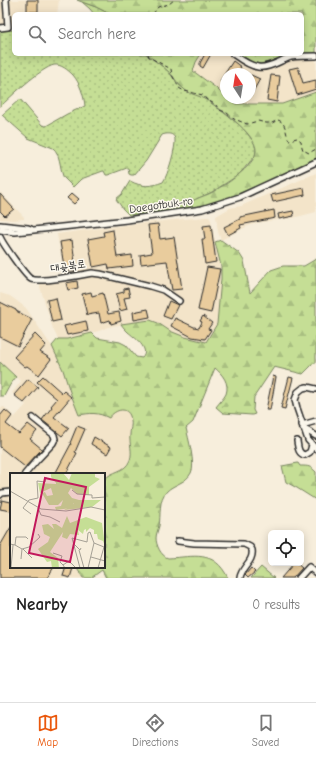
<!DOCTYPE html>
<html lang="en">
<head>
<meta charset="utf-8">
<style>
	body { margin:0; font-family:"Comic Neue","Poor Story",sans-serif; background:#f6f6f6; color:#222 }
	.controls { position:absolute; right:12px; bottom:12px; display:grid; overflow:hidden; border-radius:6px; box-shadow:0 2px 10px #0003 }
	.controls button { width:36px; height:36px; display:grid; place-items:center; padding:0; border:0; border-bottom:1px solid #e0e0e0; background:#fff; color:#222; font:20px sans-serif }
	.compass { position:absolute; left:220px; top:68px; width:36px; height:36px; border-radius:50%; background:#fff; box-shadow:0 2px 10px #0003; rotate:348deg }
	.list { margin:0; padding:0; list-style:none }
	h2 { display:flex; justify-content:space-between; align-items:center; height:52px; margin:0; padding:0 16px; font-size:17px }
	h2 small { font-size:13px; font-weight:400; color:#767676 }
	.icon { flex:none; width:22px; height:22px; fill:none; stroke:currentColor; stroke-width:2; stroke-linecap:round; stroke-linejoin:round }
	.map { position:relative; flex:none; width:316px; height:578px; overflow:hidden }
	.search { position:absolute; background:#fff; box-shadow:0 2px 10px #0003; left:12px; right:12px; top:12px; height:44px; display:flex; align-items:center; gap:10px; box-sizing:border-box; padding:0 14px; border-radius:6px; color:#767676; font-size:15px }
	.sheet { height:124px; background:#fff }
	nav { display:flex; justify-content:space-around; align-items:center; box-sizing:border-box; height:56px; border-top:1px solid #e0e0e0; background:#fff; font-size:11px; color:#767676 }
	nav a { display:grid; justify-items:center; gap:2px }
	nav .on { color:#ea580c }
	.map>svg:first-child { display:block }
	.built { fill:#f3e4c9; fill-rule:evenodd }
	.grass { fill:url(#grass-dots); stroke:#788460 }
	.forest { fill:url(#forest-firs); stroke:#788460 }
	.green { fill:#c5de95; stroke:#788460 }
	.building { fill:#e9cc9d; stroke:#2b2b2b }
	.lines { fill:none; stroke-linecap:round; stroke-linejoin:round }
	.minor-casing { stroke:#2b2b2b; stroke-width:8 }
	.path { stroke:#2b2b2b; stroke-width:1; stroke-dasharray:4 3; stroke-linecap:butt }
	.minor { stroke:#fbf7ec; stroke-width:5 }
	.labels { text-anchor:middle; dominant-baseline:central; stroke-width:3; stroke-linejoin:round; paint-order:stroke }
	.street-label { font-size:11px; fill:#2b2b2b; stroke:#fbf7ec }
	.inset-road { fill:none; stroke:#a5a095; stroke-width:1 }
	.view { fill:#c2185b; fill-opacity:0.15; stroke:#c2185b; stroke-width:2 }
	.inset-edge { fill:none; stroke:#2b2b2b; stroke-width:2 }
</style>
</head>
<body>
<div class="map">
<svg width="316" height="578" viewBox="0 0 316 578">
	<defs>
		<pattern id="grass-dots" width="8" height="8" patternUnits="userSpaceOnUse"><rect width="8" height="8" fill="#c5de95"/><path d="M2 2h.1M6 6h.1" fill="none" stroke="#a9bf81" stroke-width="1.8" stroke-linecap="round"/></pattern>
		<pattern id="forest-firs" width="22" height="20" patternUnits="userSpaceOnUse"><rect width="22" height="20" fill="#c5de95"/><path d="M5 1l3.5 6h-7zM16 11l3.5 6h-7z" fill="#a9bf81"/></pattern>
	</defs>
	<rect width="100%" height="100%" fill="#f7eedc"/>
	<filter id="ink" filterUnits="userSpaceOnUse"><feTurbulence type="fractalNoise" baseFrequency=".025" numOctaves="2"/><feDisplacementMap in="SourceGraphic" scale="8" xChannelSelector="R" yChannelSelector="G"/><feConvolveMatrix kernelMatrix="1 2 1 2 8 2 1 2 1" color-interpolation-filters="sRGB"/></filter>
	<g filter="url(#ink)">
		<path class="built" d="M0 0H59L57 14H14V24L0 26Z
			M302 53H316V92L302 97 282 104H236L232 103 226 98 211 84 193 71 196 62 201 54H239L254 63 294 54ZM226 74H250V98H226Z
			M316 173V212L293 218 268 221 257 223 246 227 221 240 218 232 216 216 230 208 241 206Z
			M0 192 24 217V219L14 220 0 219Z
			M206 217H209L211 220 221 272 217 324 206 342 185 337 170 331 154 321 146 320 108 327 99 331 67 339H58L53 329 40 287V284L43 283 65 280 57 234 132 224Z
			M0 293 10 296 17 301 26 308 48 341 52 346 63 370 70 392 79 415 91 413H98L109 418 112 413 117 410 123 409 127 411 130 414 131 420 130 436 131 453 130 459 126 467 120 471 113 473 104 480V474H11V567H76L83 578H0V408L4 407 15 417 26 405 12 393 21 381 0 362Z"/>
		<path class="grass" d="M82 2 96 7 110 14H94L90 9Z
			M14 30V54H146L167 70 180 86 210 102 242 127 254 142 256 150 255 156 243 170 237 176 212 192 188 203 183 208 182 211 129 215 123 209 116 199 122 194 130 181C142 187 150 187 163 182 168 175 176 147 175 139 174 133 167 133 162 135L146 161 134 175H131L129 174 128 168H127L108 175H106L104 171H103L81 179 73 187 64 178 63 176C60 168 60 153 53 148L28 138 2 115 20 99 42 125 46 126 67 114 85 106C84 96 80 83 73 75 68 70 61 64 54 65 41 68 10 97 0 107V31Z"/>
		<path class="forest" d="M77 0H316V53H302V14H110L96 7 82 2Z
			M146 54H201L196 62 193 71 216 88 228 100 236 104H282L302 97 316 92V162L261 188 214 205 182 211C187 200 203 197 213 192 217 189 222 186 226 184 235 178 256 162 256 151 257 134 217 106 203 98 197 95 189 94 184 89 178 85 175 78 170 73 163 66 154 60 146 54Z
			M239 54H294L262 64 254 63Z
			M221 240 239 253 244 261 250 293 271 270 283 266H304L316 259V363H314L303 374 274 367 254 397 253 410 255 414 252 415 223 413 216 407C219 403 224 398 226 394 230 383 222 374 215 368L193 422 186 428C188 437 196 465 191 473 186 483 174 484 167 491 158 499 161 516 159 526 158 530 156 534 156 538 156 545 161 556 168 558 194 557 214 549 228 578H106L102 570 91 578H83L76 567H104V480C112 470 125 473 130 460 133 452 129 443 130 435 130 430 132 425 131 420 129 405 115 409 109 418 98 412 90 413 79 415L70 392 63 370 52 346 58 339H67L92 333 97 338 120 342 126 345 136 357 142 358C151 349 134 337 128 332 125 329 123 327 121 324L150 320 158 323 170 331 185 337 206 342 217 324 221 279V266L215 242Z
			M0 362 16 377 10 385 4 396H0Z
			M298 463 300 466C309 466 310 466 316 472V500L297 488 286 482 282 466Z"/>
		<path class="green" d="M261 567 274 578H251Z"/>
		<path class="building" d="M27 0H38V12H27Z
			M205 54H211L203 68 200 66V63Z
			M233 61 241 67 237 74H226V85L220 81Z
			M298 67 303 83 316 80V89L297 95 289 69Z
			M251 75 260 79 250 97V78Z
			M271 75 280 76 277 102 267 100Z
			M304 188 305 195 273 202 271 195Z
			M72 193 79 199 74 204 67 198Z
			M0 194 14 209 5 216 0 211Z
			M274 210 275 218 240 225 241 228 228 235 224 227 240 219V217Z
			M293 211 294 216 279 219 278 214Z
			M158 224 160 239 174 237 182 289 172 290 167 261 141 264 140 255 152 253 148 225Z
			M211 225 216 262 205 264 202 239H205L203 226Z
			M113 230 117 257 132 255 133 266 109 269 108 264 93 267 88 239 104 236 103 232Z
			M72 240 76 270 65 272 60 242Z
			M207 267 220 269 211 313 198 310Z
			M77 281 78 288 68 290 66 283Z
			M128 288 130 297 124 298 127 309 120 311 116 294 124 292V289Z
			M91 292 92 296 103 293 108 314 119 312 121 321 111 324 110 320 101 323 99 313 87 315 82 294Z
			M56 298 61 320 52 322 47 300Z
			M169 301 178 305 171 319 163 316Z
			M0 302 16 310V311L32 319 18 346 0 337Z
			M148 309 150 317 134 320 133 312Z
			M203 316 212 323 208 329 211 330 205 339 192 337 171 326 175 318 194 327 199 328 202 322 200 321Z
			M86 321 88 331 67 335 64 326Z
			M35 334 46 345 40 352 51 359 39 375 27 366 25 367 14 357Z
			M43 376 62 393 64 391 71 397 54 417 69 428 62 436 42 420 52 407 51 406 57 399 37 382Z
			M273 376 276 377 270 410H266Z
			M289 377 293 378 285 409 281 408Z
			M28 379 38 387 24 403 14 395Z
			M5 410 12 416 6 424 19 434 28 424 37 431 30 439 42 449 25 467 0 447V416Z
			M77 426 85 429 75 452 77 453 66 474H55L71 444 70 443Z
			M94 437 111 447 107 454 91 444Z
			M2 500 11 502V511L0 509Z
			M11 527V567H54L47 578H0V546Z
			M294 563H296L302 568 293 578H281Z
			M66 567 73 568 70 578 63 576Z
			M251 568 255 572 248 578 245 575Z"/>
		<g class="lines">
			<g class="minor-casing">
				<path id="minor" d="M0 28 8 27 6 0
					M233 54C240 59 249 66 258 67 268 69 281 60 291 57 299 56 308 56 316 56
					M0 225 28 228 31 229
					M0 230 15 232 127 220 202 209 240 197 316 162
					M0 237C3 244 26 277 31 279 39 283 82 275 92 273L100 274 150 286 163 290 179 301
					M316 389 307 387 303 388 298 392 295 400 297 408 308 440 316 449
					M302 425 316 421
					M303 428 316 436
					M297 441C298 447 298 454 305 455L310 452 312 445
					M25 474 37 460 53 443 55 439 54 435 33 418
					M0 495 2 493 11 492
					M178 541 194 543 244 544 250 547 252 550C254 562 241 567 240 578
					M299 578 309 567 316 573"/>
			</g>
			<path class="path" d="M153 14 158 7 169 4 174 0
				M148 54 149 57 171 69 172 75 179 88 184 91 203 95 206 99 216 105 219 110 226 112 234 119 242 122 247 124 258 121 266 123H272L278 120C287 123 285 133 289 140L297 138 301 141 302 147 303 150 309 153 316 149"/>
			<use href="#minor" class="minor"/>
		</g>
	</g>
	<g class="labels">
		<g class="street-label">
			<text transform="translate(161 205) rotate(-8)">Daegotbuk-ro</text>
			<text transform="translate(68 266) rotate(-8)">대곶북로</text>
		</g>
	</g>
	<g transform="translate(10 473)">
		<rect width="95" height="95" fill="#f7eedc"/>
		<path d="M46 8 63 29 64 32 61 35 46 37 45 34 51 33 53 27 48 32H39L32 20 35 19 37 23 43 22 41 15 30 20 28 10 46 11Z" fill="#c5de95"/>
		<path d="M41 0H53L59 7 62 0H85V4L90 6 79 14V22L67 21 61 15 58 20 62 25 69 27H91L82 34 54 37 64 31 41 4ZM57 43 60 50 76 44 92 50 95 73 93 68 88 66 87 61H84V57L80 55 76 59V56L74 57 73 61 68 57 69 62 60 61 57 66 52 64 53 59 40 79 48 85 49 95H42L41 88 37 89 28 76 38 69 40 64 34 61 32 52 38 51 44 56 42 51H46L52 55Z" fill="#c5de95"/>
		<path class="inset-road" d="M62 17 67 21 82 22V25L95 24M0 18 31 36 56 38 81 34 95 37M28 35 31 42 40 44 50 49M21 41 13 35 19 27 28 25 27 8 35 9 36 4M63 70 70 77 71 75M84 70 94 74 88 95M0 71 5 72 6 64H16L18 66M5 72 12 76 11 86M12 76 19 74 30 64 28 61M13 76 22 85M69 77 74 95M43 80 52 83 50 89 53 92M81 84 95 88M1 95 3 72M55 95 53 92 59 88 66 95M70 95 62 65 77 69 78 60 80 59 84 70 78 95"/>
		<path class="view" d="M35 5 76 14 60 89 19 80Z"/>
		<rect width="95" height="95" class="inset-edge"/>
	</g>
</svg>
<div class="controls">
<button><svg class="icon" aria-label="locate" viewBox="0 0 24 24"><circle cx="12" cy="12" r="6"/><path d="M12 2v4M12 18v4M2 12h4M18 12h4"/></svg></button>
</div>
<svg class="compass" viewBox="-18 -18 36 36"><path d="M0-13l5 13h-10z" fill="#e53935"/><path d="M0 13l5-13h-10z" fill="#767676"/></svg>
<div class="search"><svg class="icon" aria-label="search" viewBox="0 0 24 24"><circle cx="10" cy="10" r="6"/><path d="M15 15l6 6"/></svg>Search here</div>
</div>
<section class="sheet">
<h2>Nearby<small>0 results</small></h2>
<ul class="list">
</ul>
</section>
<nav>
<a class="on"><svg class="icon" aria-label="map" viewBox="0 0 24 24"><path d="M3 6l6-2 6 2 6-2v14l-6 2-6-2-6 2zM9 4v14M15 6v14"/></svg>Map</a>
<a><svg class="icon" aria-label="directions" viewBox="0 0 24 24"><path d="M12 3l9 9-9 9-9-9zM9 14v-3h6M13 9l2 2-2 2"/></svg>Directions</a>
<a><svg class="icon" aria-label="saved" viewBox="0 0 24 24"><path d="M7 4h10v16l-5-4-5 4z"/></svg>Saved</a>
</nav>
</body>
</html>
